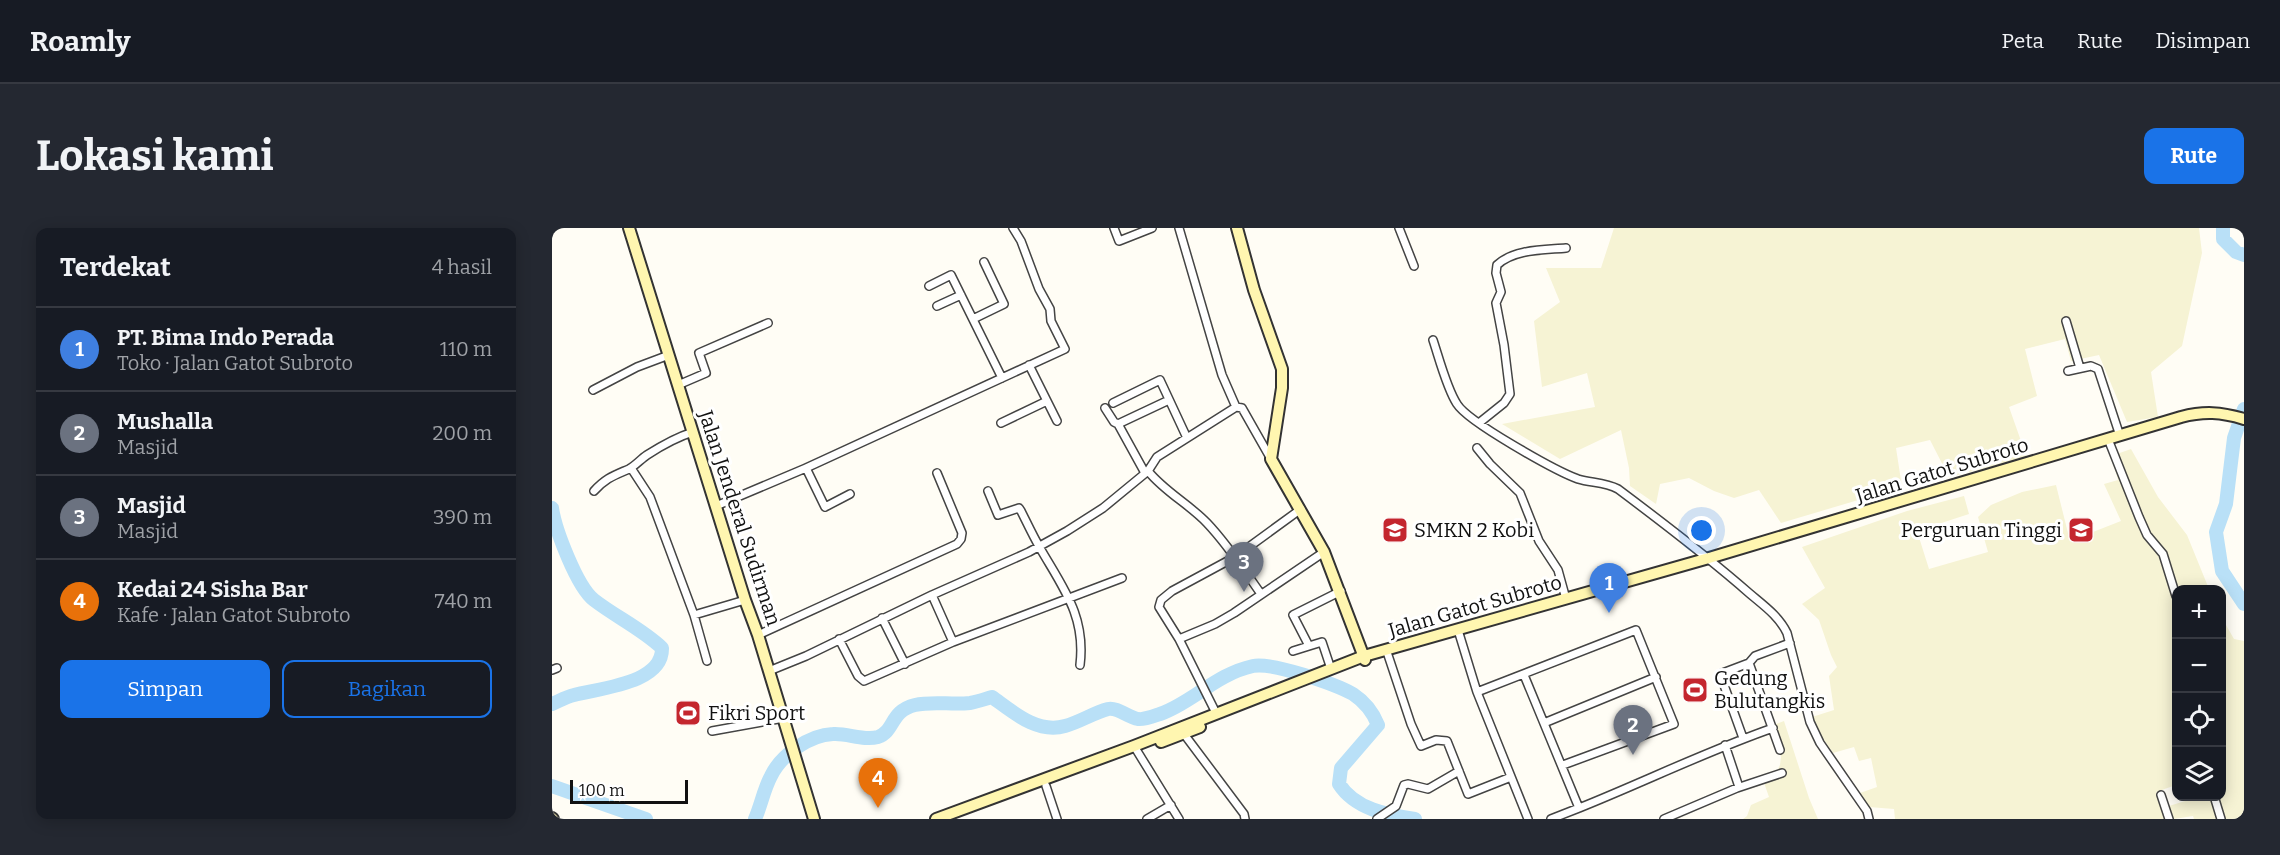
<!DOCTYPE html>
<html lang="id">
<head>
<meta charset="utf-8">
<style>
	body { margin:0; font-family:Bitter,serif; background:#242831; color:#f1f3f6 }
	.controls { position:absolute; right:18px; bottom:18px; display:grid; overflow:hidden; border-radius:12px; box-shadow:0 3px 15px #0003 }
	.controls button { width:54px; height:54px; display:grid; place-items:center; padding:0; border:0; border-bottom:2px solid #363941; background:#171b24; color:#f1f3f6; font:30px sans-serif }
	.scale { position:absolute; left:18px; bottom:15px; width:118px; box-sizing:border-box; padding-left:6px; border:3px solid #111; border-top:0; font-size:16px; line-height:21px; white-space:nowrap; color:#111; -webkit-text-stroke:4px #fff; paint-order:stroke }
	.you { position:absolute; left:1150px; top:303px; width:21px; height:21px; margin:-15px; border:4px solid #fff; border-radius:50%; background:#1a73e8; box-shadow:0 0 0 9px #1a73e833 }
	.badge { display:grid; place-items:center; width:39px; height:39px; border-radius:50%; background:#1a73e8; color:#fff; font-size:20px; font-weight:700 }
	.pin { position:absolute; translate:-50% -50px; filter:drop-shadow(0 2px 3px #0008) }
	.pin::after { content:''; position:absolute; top:32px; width:21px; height:18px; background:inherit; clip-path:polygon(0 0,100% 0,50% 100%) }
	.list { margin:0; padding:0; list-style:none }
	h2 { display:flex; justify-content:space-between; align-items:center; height:78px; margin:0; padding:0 24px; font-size:26px }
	h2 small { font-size:20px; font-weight:400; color:#9ea1a6 }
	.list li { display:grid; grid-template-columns:39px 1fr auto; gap:18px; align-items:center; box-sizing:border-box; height:84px; padding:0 24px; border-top:2px solid #363941 }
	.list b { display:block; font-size:22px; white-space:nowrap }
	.list p { margin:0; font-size:20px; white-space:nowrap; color:#9ea1a6 }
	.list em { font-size:20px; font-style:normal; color:#9ea1a6 }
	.actions { display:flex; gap:12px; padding:18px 24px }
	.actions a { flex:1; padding:14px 0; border:2px solid #1a73e8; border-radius:12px; text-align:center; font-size:21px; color:#1a73e8 }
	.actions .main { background:#1a73e8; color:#fff }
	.icon { flex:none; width:33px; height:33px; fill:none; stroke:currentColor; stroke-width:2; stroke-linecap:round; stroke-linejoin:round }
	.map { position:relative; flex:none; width:1692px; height:591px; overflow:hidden; border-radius:12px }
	header { display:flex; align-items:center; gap:36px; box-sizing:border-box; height:84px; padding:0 30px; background:#171b24; border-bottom:2px solid #363941 }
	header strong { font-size:28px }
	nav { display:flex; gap:33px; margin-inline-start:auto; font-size:21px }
	.intro { display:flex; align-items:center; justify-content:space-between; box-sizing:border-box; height:144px; padding:0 36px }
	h1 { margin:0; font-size:42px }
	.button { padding:15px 27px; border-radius:12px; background:#1a73e8; color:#fff; font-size:21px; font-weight:700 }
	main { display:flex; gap:36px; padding:0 36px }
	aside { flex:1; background:#171b24; border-radius:12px; box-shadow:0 3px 15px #0003 }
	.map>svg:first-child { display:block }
	.farmland { fill:#f6f3d4 }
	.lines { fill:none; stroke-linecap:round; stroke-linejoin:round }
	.river { stroke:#b9e0f7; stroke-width:14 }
	.street-casing { stroke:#444; stroke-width:10 }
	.secondary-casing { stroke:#333; stroke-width:14 }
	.street { stroke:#fff; stroke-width:7 }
	.secondary { stroke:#fff6b0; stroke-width:10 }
	.labels { text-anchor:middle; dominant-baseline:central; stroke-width:6; stroke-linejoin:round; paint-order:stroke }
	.street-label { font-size:20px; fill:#111; stroke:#fff }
	.poi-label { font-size:20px; fill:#111; stroke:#fff; text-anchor:start }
</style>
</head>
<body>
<header>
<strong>Roamly</strong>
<nav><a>Peta</a><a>Rute</a><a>Disimpan</a></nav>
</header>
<div class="intro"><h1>Lokasi kami</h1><a class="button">Rute</a></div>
<main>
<aside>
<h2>Terdekat<small>4 hasil</small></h2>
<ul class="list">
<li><span class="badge" style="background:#3f7fe0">1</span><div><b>PT. Bima Indo Perada</b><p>Toko · Jalan Gatot Subroto</p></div><em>110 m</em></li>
<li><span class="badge" style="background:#6b7280">2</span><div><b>Mushalla</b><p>Masjid</p></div><em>200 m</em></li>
<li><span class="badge" style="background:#6b7280">3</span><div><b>Masjid</b><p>Masjid</p></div><em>390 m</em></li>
<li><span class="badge" style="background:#e8710a">4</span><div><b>Kedai 24 Sisha Bar</b><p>Kafe · Jalan Gatot Subroto</p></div><em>740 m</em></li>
</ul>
<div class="actions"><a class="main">Simpan</a><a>Bagikan</a></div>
</aside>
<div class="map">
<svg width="1692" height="591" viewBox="0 0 1692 591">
	<rect width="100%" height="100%" fill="#fffdf5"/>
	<path class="farmland" d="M1062 0H1647L1650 25 1630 118 1599 144 1606 189 1575 194 1547 127 1519 133 1513 111 1473 121 1485 168 1457 179 1475 230 1397 249 1378 212 1344 220 1350 259 1229 295 1207 262 1182 270 1162 263 1137 250 1108 256 1104 276 1078 258 1077 240 1069 202 1008 231 950 196 1043 179 1035 145 990 159 982 93 1008 74 994 40H1049Z
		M1579 221 1606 269 1635 307 1657 361 1624 362V557L1604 564 1613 591H1343L1342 581 1317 579 1308 565 1325 559 1319 530 1307 533 1302 519 1281 525 1270 509 1260 489 1282 482 1277 448 1285 439 1279 427 1267 392 1250 376 1273 360 1250 319 1355 283 1412 268 1417 286 1365 303 1377 341 1436 324 1426 289 1439 277 1470 264 1504 257 1518 313 1569 293 1552 256 1566 252 1559 228Z
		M1670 390 1682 411 1692 413V591H1642L1641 588 1622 591 1617 578 1633 573 1631 569 1670 568Z
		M1232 493 1257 570 1266 591H1191L1195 588 1199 577 1217 569 1210 549 1224 545 1228 537 1229 529 1219 498Z"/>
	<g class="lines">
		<path class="river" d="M1671 0V11L1684 24 1692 27
			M1692 181 1682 210 1674 276 1664 304 1670 343 1692 376
			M0 280C3 301 25 359 42 372 64 389 90 401 110 420 111 456 47 460 22 467 14 469 7 473 0 476
			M0 558 94 591
			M203 591C209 577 212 561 219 548 229 527 257 507 281 506 296 505 311 513 326 509 343 503 338 483 363 477 380 473 400 477 418 475 425 474 433 471 440 469 461 484 485 506 513 498 528 494 541 485 556 481 565 479 576 489 586 491 592 492 602 488 608 486 640 475 664 446 701 438 720 434 783 456 801 466 813 474 821 484 826 497L789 540 787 556C803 581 835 587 863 591"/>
		<g class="street-casing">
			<path id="street" d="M562 0 567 13 600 0
				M627 0 670 147 684 179
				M847 0 862 38
				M377 58 399 47 450 150
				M385 78 409 67
				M421 91 452 76 432 34
				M1514 93 1528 140
				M881 112C887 130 895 161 905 176 916 194 1004 243 1026 251 1039 255 1053 254 1066 261 1110 294 1155 328 1197 365 1211 377 1227 388 1235 405L1258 494 1268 515 1315 583 1317 591
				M477 137 505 193
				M1516 143 1539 138 1546 141 1568 208
				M126 157 154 145 147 125 216 95
				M41 162 85 139 117 127
				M561 175 608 152 635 210
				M553 180 562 194 566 196 593 245
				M449 195 495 173
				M927 195 952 175 958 166 952 117 944 75 949 64 944 45 945 37C962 21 992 22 1014 20
				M566 196 617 172
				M1558 216 1587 289 1595 307 1611 326 1624 368
				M925 220 938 236 968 265 987 313 1006 342 1014 371
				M79 240 98 269 142 387 193 372
				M254 240 273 279 298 266
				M596 243C613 264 637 276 655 295 676 317 692 342 709 366
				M42 263C54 250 61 248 77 241 83 238 89 231 95 227 109 218 125 209 141 204
				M436 263 446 287 467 280 469 283C475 295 481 308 488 320 511 360 534 388 528 437
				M164 278 254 240 513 121 499 93 498 81 487 61 469 13 461 0
				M380 367 401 414
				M142 387 155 433
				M330 390 353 436
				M906 402 925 464 976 591
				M206 407 405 316 409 311 410 305 385 245
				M287 411 306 448 312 453 401 414 570 350
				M627 411 663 396 682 385 772 324
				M834 421 859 496 869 518 884 512 895 513 916 566 959 549
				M741 423 757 418
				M1197 435 1203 428 1238 415
				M779 441 770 414 757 418 741 387 789 363
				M0 442 5 440
				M217 443 254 428 380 367 477 324 515 303 551 280 596 243 605 229 684 179 690 180 719 231
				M972 447 1027 580 999 591
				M925 464 1084 402 1122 496 1011 537
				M664 485 627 411 607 379 609 372 620 363 683 329 749 281
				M992 495 1104 449
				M160 503 232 490
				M632 506 692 586 693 591
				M1191 510 1168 446 1197 435 1228 522
				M1173 517 1187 559
				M582 518 627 591
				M494 558 505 591
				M1609 567 1617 591
				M1662 568 1669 591
				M1027 580C1092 554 1155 523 1221 500
				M595 591 619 577
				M825 591 844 578 852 557 856 556 876 561 907 543
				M1112 591 1185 560 1230 545"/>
		</g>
		<g class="secondary-casing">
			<path id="secondary" d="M77 0 193 372 206 407 262 591
				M685 0 702 62 730 141V160L719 231 772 324 813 432
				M609 514 648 499
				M0 590 1 591
				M384 591 582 518 812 428 1157 330 1629 189C1652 183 1669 184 1692 191"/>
		</g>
		<use href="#street" class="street"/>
		<use href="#secondary" class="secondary"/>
	</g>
	<defs>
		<g id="school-square" transform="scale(1.35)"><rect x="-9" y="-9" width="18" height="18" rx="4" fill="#c4262e" stroke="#fff"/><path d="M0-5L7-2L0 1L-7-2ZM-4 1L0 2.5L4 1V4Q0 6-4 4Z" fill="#fff"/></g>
		<g id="university-square" transform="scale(1.35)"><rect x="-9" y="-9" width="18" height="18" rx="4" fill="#c4262e" stroke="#fff"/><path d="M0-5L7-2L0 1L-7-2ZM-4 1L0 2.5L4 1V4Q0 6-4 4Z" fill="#fff"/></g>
		<g id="stadium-square" transform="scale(1.35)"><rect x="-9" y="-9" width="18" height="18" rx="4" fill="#c4262e" stroke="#fff"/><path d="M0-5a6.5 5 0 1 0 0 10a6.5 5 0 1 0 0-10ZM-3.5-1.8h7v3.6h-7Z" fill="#fff"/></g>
	</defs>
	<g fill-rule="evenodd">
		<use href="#school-square" x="843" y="302"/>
		<use href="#university-square" x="1529" y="302"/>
		<use href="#stadium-square" x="1143" y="462"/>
		<use href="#stadium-square" x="136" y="485"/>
	</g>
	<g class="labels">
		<g class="street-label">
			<text transform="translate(1390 242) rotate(-17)">Jalan Gatot Subroto</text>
			<text transform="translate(188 290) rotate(72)">Jalan Jenderal Sudirman</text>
			<text transform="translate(923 378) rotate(-16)">Jalan Gatot Subroto</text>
		</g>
		<g class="poi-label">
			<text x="862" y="302">SMKN 2 Kobi</text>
			<text x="1510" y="302" text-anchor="end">Perguruan Tinggi</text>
			<text x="1162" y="450">Gedung<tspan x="1162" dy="23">Bulutangkis</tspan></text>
			<text x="156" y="485">Fikri Sport</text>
		</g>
	</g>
</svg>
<div class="controls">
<button>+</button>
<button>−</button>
<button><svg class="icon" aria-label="locate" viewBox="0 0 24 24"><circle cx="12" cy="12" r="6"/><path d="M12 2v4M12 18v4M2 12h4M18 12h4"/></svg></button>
<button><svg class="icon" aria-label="layers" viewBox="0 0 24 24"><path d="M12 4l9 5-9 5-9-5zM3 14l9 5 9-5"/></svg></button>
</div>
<div class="scale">100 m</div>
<div class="you"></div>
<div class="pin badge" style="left:1057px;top:385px;background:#3f7fe0">1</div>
<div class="pin badge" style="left:1081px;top:527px;background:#6b7280">2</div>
<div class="pin badge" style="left:692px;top:364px;background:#6b7280">3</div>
<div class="pin badge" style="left:326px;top:580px;background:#e8710a">4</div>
</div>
</main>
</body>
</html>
